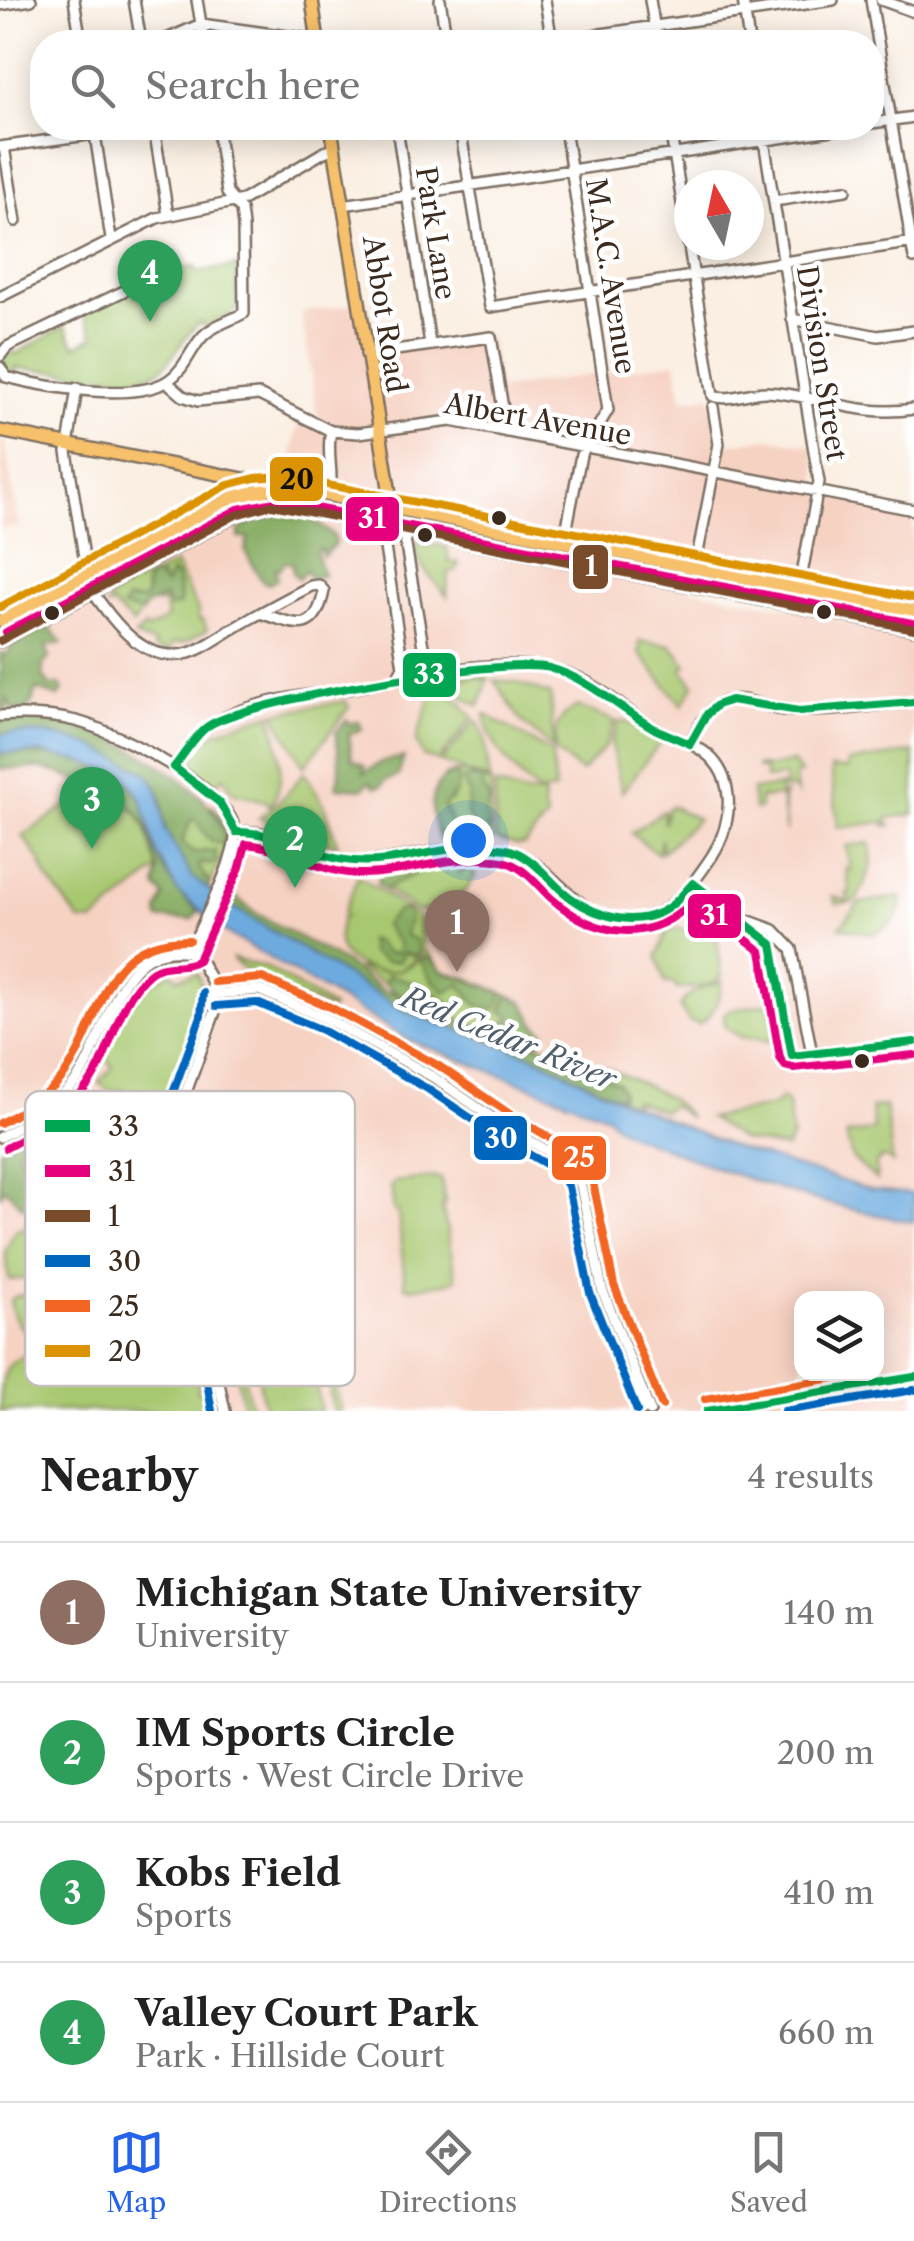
<!DOCTYPE html>
<html lang="en">
<head>
<meta charset="utf-8">
<style>
	body { margin:0; font-family:"Libre Caslon Text",serif; background:#f2f2f2; color:#222 }
	.controls { position:absolute; right:30px; bottom:30px; display:grid; overflow:hidden; border-radius:20px; box-shadow:0 5px 25px #0003 }
	.controls button { width:90px; height:90px; display:grid; place-items:center; padding:0; border:0; border-bottom:2px solid #e0e0e0; background:#fff; color:#222; font:50px sans-serif }
	.compass { position:absolute; left:674px; top:170px; width:90px; height:90px; border-radius:50%; background:#fff; box-shadow:0 5px 25px #0003; rotate:351deg }
	.you { position:absolute; left:468px; top:840px; width:35px; height:35px; margin:-25px; border:8px solid #fff; border-radius:50%; background:#1a73e8; box-shadow:0 0 0 15px #1a73e833 }
	.badge { display:grid; place-items:center; width:65px; height:65px; border-radius:50%; background:#2563eb; color:#fff; font-size:32px; font-weight:700 }
	.pin { position:absolute; translate:-50% -82px; filter:drop-shadow(0 2px 5px #0008) }
	.pin::after { content:''; position:absolute; top:52px; width:35px; height:30px; background:inherit; clip-path:polygon(0 0,100% 0,50% 100%) }
	.list { margin:0; padding:0; list-style:none }
	h2 { display:flex; justify-content:space-between; align-items:center; height:130px; margin:0; padding:0 40px; font-size:42px }
	h2 small { font-size:32px; font-weight:400; color:#767676 }
	.list li { display:grid; grid-template-columns:65px 1fr auto; gap:30px; align-items:center; box-sizing:border-box; height:140px; padding:0 40px; border-top:2px solid #e0e0e0 }
	.list b { display:block; font-size:38px; white-space:nowrap }
	.list p { margin:0; font-size:32px; white-space:nowrap; color:#767676 }
	.list em { font-size:32px; font-style:normal; color:#767676 }
	.icon { flex:none; width:55px; height:55px; fill:none; stroke:currentColor; stroke-width:2; stroke-linecap:round; stroke-linejoin:round }
	.map { position:relative; flex:none; width:914px; height:1411px; overflow:hidden }
	.search { position:absolute; background:#fff; box-shadow:0 5px 25px #0003; left:30px; right:30px; top:30px; height:110px; display:flex; align-items:center; gap:25px; box-sizing:border-box; padding:0 35px; border-radius:40px; color:#767676; font-size:38px }
	.sheet { height:690px; background:#fff }
	nav { display:flex; justify-content:space-around; align-items:center; box-sizing:border-box; height:140px; border-top:2px solid #e0e0e0; background:#fff; font-size:28px; color:#767676 }
	nav a { display:grid; justify-items:center; gap:5px }
	nav .on { color:#2563eb }
	.map>svg:first-child { display:block }
	.built { fill:#f6d2c3; fill-rule:evenodd }
	.green { fill:#a8c870; stroke:#727947; stroke-width:2.5 }
	.forest { fill:#86ac62; stroke:#606b40; stroke-width:2.5 }
	.water { fill:#6dabdf; stroke:#546a7e; stroke-width:2.5 }
	.lines { fill:none; stroke-linecap:round; stroke-linejoin:round }
	.minor-casing { stroke:#7e6f63; stroke-width:14 }
	.major-casing { stroke:#7e6f63; stroke-width:16 }
	.minor { stroke:#fff; stroke-width:9 }
	.major { stroke:#f7c06b; stroke-width:11 }
	.bus-1-casing { stroke:#fff; stroke-width:15 }
	.bus-2-casing { stroke:#fff; stroke-width:15 }
	.bus-3-casing { stroke:#fff; stroke-width:15 }
	.bus-4-casing { stroke:#fff; stroke-width:15 }
	.bus-5-casing { stroke:#fff; stroke-width:15 }
	.bus-6-casing { stroke:#fff; stroke-width:15 }
	.bus-1 { stroke:#00a651; stroke-width:8 }
	.bus-2 { stroke:#e5007d; stroke-width:8 }
	.bus-3 { stroke:#7a4b2a; stroke-width:8 }
	.bus-4 { stroke:#0065bd; stroke-width:8 }
	.bus-5 { stroke:#f26522; stroke-width:8 }
	.bus-6 { stroke:#db9304; stroke-width:8 }
	.bus-dot { fill:#3b2a1e; stroke:#fff; stroke-width:4 }
	.labels { text-anchor:middle; dominant-baseline:central; stroke-width:9; stroke-linejoin:round; paint-order:stroke }
	.street-label { font-size:28px; fill:#3b2a1e; stroke:#fff }
	.water-label { font-size:30px; font-style:italic; fill:#4f5e6b; stroke:#fff }
	.key { fill:#fff; stroke:#c4bfbc; stroke-width:2.5 }
	.key-label { font-size:28px; fill:#3b2a1e }
	.line-badge { stroke:#fff; stroke-width:4 }
	.badge-label { font-size:28px; text-anchor:middle; font-weight:bold; fill:#fff }
	.pale-badge-label { font-size:28px; text-anchor:middle; font-weight:bold; fill:#111 }
</style>
</head>
<body>
<div class="map">
<svg width="914" height="1411" viewBox="0 0 914 1411">
	<rect width="100%" height="100%" fill="#fff"/>
	<filter id="ink" filterUnits="userSpaceOnUse"><feTurbulence type="fractalNoise" baseFrequency=".01" numOctaves="2"/><feDisplacementMap in="SourceGraphic" scale="20" xChannelSelector="R" yChannelSelector="G"/><feConvolveMatrix kernelMatrix="1 2 1 2 8 2 1 2 1" color-interpolation-filters="sRGB"/></filter>
	<filter id="wash" filterUnits="userSpaceOnUse"><feTurbulence type="fractalNoise" baseFrequency=".0048" numOctaves="4" result="noise"/><feDisplacementMap in="SourceGraphic" scale="40" xChannelSelector="R" yChannelSelector="G"/><feGaussianBlur stdDeviation="2.25" result="paint"/><feColorMatrix in="noise" values="0 0 0 0 0 0 0 0 0 0 0 0 0 0 0 0 0 1.4 0 .05"/><feComposite in="paint" operator="in"/></filter>
	<g filter="url(#wash)">
		<rect width="100%" height="100%" fill="#faefe2"/>
		<path class="built" d="M359 304 367 352 490 338 500 389 676 362 682 399 711 396 718 446 768 438 813 446 820 495 914 511V609L287 482 299 418 319 428 301 312Z
			M0 441 5 442 19 526 1 529Z
			M264 511 305 514 805 611 857 624 914 632V1411H0V646L238 518ZM802 1298H876V1374H802Z"/>
		<path class="green" d="M237 266 238 310 205 327 199 323C169 351 174 379 124 378L16 368 14 374H10L5 370 3 360 10 350 15 354 65 326 75 346 94 337 83 312 152 280 151 274 195 267 196 272Z
			M417 542 447 547 449 562 459 563 456 571 448 572 447 596C435 581 412 563 417 542Z
			M175 564 198 610 199 620H203L207 630 186 642 171 644V652L154 648 155 644 135 636 145 627 148 630 167 618 164 603H156L164 597 167 604 181 600 177 577 165 585 160 574V581L157 577 145 583 146 601 131 610H144L133 624 112 605 107 606 114 592Z
			M640 641 671 645 687 665 682 669 694 685 682 705 640 654Z
			M490 671 488 677H474L488 680 479 706 442 684 474 677 441 679 440 676Z
			M494 680 516 682 551 695 553 749 521 721Z
			M434 687 459 701 473 717 438 761 423 756 416 741Z
			M346 701 349 707 304 767 274 713Z
			M577 706 615 721 605 747 581 772 556 752C553 728 557 719 577 706Z
			M271 714C278 740 289 785 269 806L265 801 232 792 224 777 212 785 193 766C191 731 245 723 271 714Z
			M485 714 552 753 555 790 539 793C516 774 487 744 485 714Z
			M476 720 484 735 490 780 441 762Z
			M623 721 663 739 622 792 611 744 618 722Z
			M914 752V814L888 818 886 821 891 825 886 826 883 822 838 828 831 768 847 769 848 762Z
			M792 762 801 774 795 775 797 793 794 789H779L780 794H787L783 796 786 832 781 796 760 798V808L754 810 752 790 786 785 784 776 766 779 764 768 758 769 757 766 771 767Z
			M304 772 324 804 338 846 259 818 287 794Z
			M455 772 467 773 491 783 492 841 447 845 439 840 435 825 439 836 455 832 444 805 453 799 451 774 443 777Z
			M495 785 526 794 544 795 543 808 547 818 524 845H515L496 839Z
			M106 794C146 809 147 832 158 869L93 922 80 921 46 876 41 862 23 836 72 802Z
			M210 804C238 829 223 855 210 884L198 866 206 862 182 842 191 820 196 817 225 843 224 829Z
			M671 806 698 819 662 852 661 839 658 854 631 833 663 811 664 824 667 809Z
			M870 843 872 864 858 898 853 902 836 904 833 896 846 901 849 897 846 893 850 892 846 869 851 870 846 846Z
			M454 856H464L468 862 456 865 460 874 471 864 469 869 475 875C466 898 440 912 417 911L377 883 388 866Z
			M358 876 419 917 424 949C419 956 408 966 400 969 383 976 349 966 341 950 336 939 340 928 342 918L346 917 343 914Z
			M901 897C905 916 890 925 874 934L840 927 859 903Z
			M680 928 717 938 722 975C712 988 693 987 677 989L673 983H665L657 956 667 931Z
			M427 951 442 971 468 978 508 995 502 1010 510 1015 511 1020 500 1024 499 1031 439 1015 357 968C388 970 402 980 427 951Z
			M231 958 268 968 332 1007 331 1010 256 979Z
			M167 960 171 972 178 978 197 973C209 998 206 1032 187 1050L189 1051 166 1103 150 1108 132 1099 130 1091C120 1089 108 1095 99 1082L113 1067 106 1058 102 1057 98 1072 96 1069 133 985 146 986 168 973 162 961Z
			M722 981C721 996 713 1017 699 1024L690 1022 680 1008C687 989 705 988 722 981Z
			M771 1003 777 1042 741 1037 725 1027 724 1015 728 1010Z
			M553 1049C585 1060 675 1090 689 1118L672 1105 663 1111 633 1100 634 1106 621 1100 622 1092 597 1072 579 1070 578 1065Z
			M782 1098 788 1104 792 1137 786 1148 742 1140 709 1118 773 1106Z
			M885 1106 893 1163 884 1157 876 1162 877 1180 852 1158 846 1135 874 1130 871 1108Z
			M436 1177 441 1179 445 1204 442 1205 456 1279 451 1282 411 1288 405 1286 398 1212 394 1211 391 1186 395 1182Z
			M71 1224 73 1239 52 1243 35 1250V1278L9 1280 5 1252 15 1231 28 1226Z
			M30 1293H37L46 1319 61 1322 55 1336 75 1335V1339C45 1346 15 1336 10 1301L14 1297Z
			M282 1321 304 1324 325 1333 341 1411H333C329 1391 329 1358 317 1341 300 1318 250 1329 243 1356 240 1372 249 1395 252 1411H244L229 1338 237 1336 239 1345 257 1329Z
			M144 1332 178 1334 201 1341 209 1381 197 1383 198 1392 210 1387 213 1411H0C0 1399 1 1373 11 1364 32 1344 114 1335 144 1332Z
			M306 1336 321 1411H265L252 1347Z"/>
		<path class="forest" d="M275 514 313 520 334 536 335 544 323 556 321 549 316 552 323 576 310 578 306 570 299 579 293 573V563L284 562 281 568 275 569 278 578 269 584 262 581 245 551 248 538H239V530L261 516Z
			M171 572 177 577 180 605 169 608 165 597 147 605 141 612 123 608 127 600H145L148 577H157L165 585Z
			M52 624 50 628 62 643 46 646 50 657 43 665V676L50 686 60 685 63 691 58 697 36 689 32 703 26 710 13 711 7 699 6 711H0V653L7 655 12 645Z
			M33 720C54 723 75 725 95 732 136 746 224 797 225 843 208 847 203 829 195 818L191 820 182 842 193 853 215 850 216 862 210 865 201 863 198 866 210 884 207 890C187 875 171 851 165 826 162 816 163 805 160 795 158 788 151 784 145 778 108 743 50 731 0 734V721Z
			M347 720 350 724 359 721 362 729 349 734 352 759 365 766 364 773 383 761 404 757 398 776 386 780 381 786 375 787 370 781 362 789 336 787 340 771 336 732Z
			M0 753C43 753 130 757 145 809 147 816 147 824 149 832 157 861 174 892 198 911L193 919H159L158 911 164 896 156 887 158 869 143 821 135 809 57 772 38 768 0 769Z
			M451 774H457C461 790 454 796 444 806L455 832 445 840C427 824 427 784 451 774Z
			M472 777 483 780V788L490 800 485 814 489 830 485 832 474 828 467 814 469 793 462 780Z
			M458 855 465 856 468 862 460 867C454 862 454 861 445 862 437 863 391 884 386 890L378 884 380 874 388 866H409L422 860Z
			M227 891 256 913 344 962 385 992H390L439 1018 480 1029 483 1040 407 1012 221 900Z
			M405 909 410 917 405 935 416 940 420 952 414 956 403 952 400 961 386 962 371 953 368 940 374 941 386 953H397L399 945 384 925 395 912Z
			M428 957 442 971 503 993 496 1009C474 1010 473 998 460 985L445 992 431 979 420 960Z
			M388 975C408 979 449 995 457 1014L452 1019 390 989 385 982Z
			M508 995 524 1002 534 1022 545 1033 540 1042 499 1031 498 1025 511 1020 510 1015 501 1011Z
			M495 1033 553 1049 579 1065 580 1070 589 1069 618 1083 622 1092 619 1097 612 1095 536 1058 487 1041Z
			M22 1137 24 1144 18 1151 22 1157 65 1165 122 1189 112 1199 109 1196 102 1200 103 1206 79 1218 65 1214 66 1209 59 1204 56 1209 48 1197 50 1213 42 1208V1204L32 1201V1194L27 1199 31 1207 22 1206 4 1188 0 1196V1149Z"/>
		<path class="water" d="M19 733 46 734 89 744 148 774 159 792 165 829 192 877 228 904 407 1012 536 1057 621 1100 731 1146 871 1190 914 1194V1222C827 1207 743 1180 661 1146 644 1139 617 1133 608 1116L409 1040 225 932 178 892 157 854 141 798 131 785 114 774 87 763 42 753H0V734Z"/>
	</g>
	<g filter="url(#ink)">
		<g class="lines">
			<g class="minor-casing">
				<path id="minor" d="M74 0 81 42
					M134 0 141 42
					M197 0 204 42
					M440 0 447 42
					M545 0 552 42
					M650 0 657 42
					M743 0 749 42
					M871 0 914 258
					M881 0 914 12
					M0 5 31 0
					M160 42 201 24 317 40
					M546 42 833 0
					M872 123 914 117
					M94 128 111 239
					M154 128 168 215
					M397 128 430 344
					M460 128 490 307 914 242
					M670 128 713 396C731 402 749 391 767 392 821 395 856 418 914 409
					M762 128 819 482 796 606
					M0 147 95 134
					M4 147 16 221
					M774 201 846 190
					M343 205 845 128
					M0 297 157 218 243 200 324 152 334 149
					M792 319 878 336 914 331
					M366 354 491 337 507 432
					M0 356 7 347 149 279
					M0 367 6 377C45 387 136 403 169 380 185 369 190 350 203 336 215 324 230 321 244 313L243 226 241 210 227 193 217 128
					M167 382 183 396 198 401 259 395 331 431 358 433 451 421 914 510
					M77 388 67 452 87 575
					M330 495C334 473 326 452 331 431
					M386 525 383 534 403 667 396 680
					M403 528 426 664 438 673
					M564 542 581 455 608 410 565 128
					M695 568 719 444 713 407
					M92 591C114 622 145 666 189 653 206 648 221 635 236 627 261 612 286 599 311 586L319 585 324 591C315 637 295 624 260 613
					M0 716C26 714 51 715 76 721 115 731 230 788 235 831 238 856 201 926 189 952
					M690 744C698 728 705 709 723 702 743 694 763 708 783 710 826 714 871 705 914 702
					M174 767C186 751 196 733 214 723 255 699 307 696 353 688 409 678 492 657 548 668 588 675 613 701 645 723 660 733 678 737 693 745 738 768 735 820 712 856 696 880 676 910 647 917 578 933 557 863 509 850 459 836 403 865 351 861 311 858 277 827 236 832
					M693 883 772 944 792 1056 914 1042
					M744 919 774 930 792 949 812 1054
					M189 952 202 964 212 982 215 1012 157 1173 154 1204 161 1234 203 1309 225 1411
					M215 994 259 990 327 1019 433 1077 506 1127 567 1162 580 1181 602 1289 650 1411
					M0 1137C28 1122 55 1107 75 1082 109 1039 115 938 189 952
					M632 1379 642 1411
					M707 1411 914 1377"/>
			</g>
			<g class="major-casing">
				<path id="major" d="M312 0 318 42
					M331 128 393 512
					M0 431 914 611
					M227 478 271 504 914 629
					M0 621 233 497 276 488
					M0 641 236 515 272 505"/>
			</g>
			<use href="#minor" class="minor"/>
			<use href="#major" class="major"/>
			<g class="bus-1-casing">
				<path id="bus-1" d="M690 744 707 714 717 705 731 700 799 711 914 702
					M174 767C184 755 195 735 208 726 247 700 505 656 550 668 592 680 619 709 655 729 666 734 679 739 690 744
					M174 767 220 803 236 832
					M236 832C278 831 312 858 354 861 405 865 455 839 506 849 529 854 544 874 560 889 585 912 625 928 659 913 673 907 683 894 693 883
					M693 883 772 944 792 1056 914 1042
					M707 1411 914 1377"/>
			</g>
			<g class="bus-2-casing">
				<path id="bus-2" d="M6 632 238 509 280 501 912 623
					M6 1148C43 1128 78 1107 98 1069 114 1038 121 998 149 974 164 961 183 970 198 960L240 867 246 844C285 847 318 872 357 874 406 875 454 852 502 861 523 865 536 884 551 898 596 938 651 945 694 900L761 951 780 1058 785 1066 793 1068 914 1055"/>
			</g>
			<g class="bus-3-casing">
				<path id="bus-3" d="M0 641 236 515 272 505 914 629"/>
			</g>
			<g class="bus-4-casing">
				<path id="bus-4" d="M203 993 201 1016 145 1169C134 1231 170 1259 190 1313 202 1344 206 1378 212 1411
					M216 1006 257 1003 322 1030 426 1088 499 1137 558 1171 568 1186 590 1293 637 1411
					M784 1411 914 1390"/>
			</g>
			<g class="bus-5-casing">
				<path id="bus-5" d="M214 982 262 978 332 1008 439 1066 513 1116 576 1153 592 1177 614 1285 662 1406
					M0 1123C25 1109 51 1095 67 1071 106 1013 100 939 189 940
					M705 1399 858 1374"/>
			</g>
			<g class="bus-6-casing">
				<path id="bus-6" d="M0 607 228 485 255 478 281 476 914 598"/>
			</g>
			<use href="#bus-1" class="bus-1"/>
			<use href="#bus-2" class="bus-2"/>
			<use href="#bus-3" class="bus-3"/>
			<use href="#bus-4" class="bus-4"/>
			<use href="#bus-5" class="bus-5"/>
			<use href="#bus-6" class="bus-6"/>
		</g>
	</g>
	<g class="bus-dot">
		<circle cx="499" cy="518" r="9"/>
		<circle cx="425" cy="535" r="9"/>
		<circle cx="824" cy="612" r="9"/>
		<circle cx="52" cy="613" r="9"/>
		<circle cx="862" cy="1061" r="9"/>
	</g>
	<g class="labels">
		<g class="street-label">
			<text transform="translate(436 233) rotate(81)">Park Lane</text>
			<text transform="translate(611 276) rotate(81)">M.A.C. Avenue</text>
			<text transform="translate(385 314) rotate(81)">Abbot Road</text>
			<text transform="translate(822 363) rotate(81)">Division Street</text>
			<text transform="translate(538 419) rotate(10)">Albert Avenue</text>
		</g>
		<g class="water-label">
			<text transform="translate(509 1038) rotate(22)">Red Cedar River</text>
		</g>
	</g>
	<rect x="25" y="1091" width="330" height="295" rx="15" class="key"/>
	<rect x="45" y="1120" width="45" height="12" fill="#00a651"/>
	<rect x="45" y="1165" width="45" height="12" fill="#e5007d"/>
	<rect x="45" y="1210" width="45" height="12" fill="#7a4b2a"/>
	<rect x="45" y="1255" width="45" height="12" fill="#0065bd"/>
	<rect x="45" y="1300" width="45" height="12" fill="#f26522"/>
	<rect x="45" y="1345" width="45" height="12" fill="#db9304"/>
	<g class="key-label">
		<text x="108" y="1136">33</text>
		<text x="108" y="1181">31</text>
		<text x="108" y="1226">1</text>
		<text x="108" y="1271">30</text>
		<text x="108" y="1316">25</text>
		<text x="108" y="1361">20</text>
	</g>
	<g class="line-badge">
		<rect x="268" y="455" width="57" height="48" rx="10" fill="#db9304"/>
		<rect x="344" y="495" width="57" height="48" rx="10" fill="#e5007d"/>
		<rect x="571" y="543" width="39" height="48" rx="10" fill="#7a4b2a"/>
		<rect x="401" y="651" width="57" height="48" rx="10" fill="#00a651"/>
		<rect x="686" y="892" width="57" height="48" rx="10" fill="#e5007d"/>
		<rect x="472" y="1114" width="57" height="48" rx="10" fill="#0065bd"/>
		<rect x="550" y="1134" width="58" height="48" rx="10" fill="#f26522"/>
	</g>
	<g class="badge-label">
		<text x="372" y="528">31</text>
		<text x="591" y="576">1</text>
		<text x="429" y="684">33</text>
		<text x="714" y="925">31</text>
		<text x="501" y="1148">30</text>
		<text x="579" y="1167">25</text>
	</g>
	<g class="pale-badge-label">
		<text x="297" y="489">20</text>
	</g>
</svg>
<div class="controls">
<button><svg class="icon" aria-label="layers" viewBox="0 0 24 24"><path d="M12 4l9 5-9 5-9-5zM3 14l9 5 9-5"/></svg></button>
</div>
<svg class="compass" viewBox="-18 -18 36 36"><path d="M0-13l5 13h-10z" fill="#e53935"/><path d="M0 13l5-13h-10z" fill="#767676"/></svg>
<div class="you"></div>
<div class="pin badge" style="left:457px;top:972px;background:#8d6e63">1</div>
<div class="pin badge" style="left:295px;top:888px;background:#2e9e5b">2</div>
<div class="pin badge" style="left:92px;top:849px;background:#2e9e5b">3</div>
<div class="pin badge" style="left:150px;top:322px;background:#2e9e5b">4</div>
<div class="search"><svg class="icon" aria-label="search" viewBox="0 0 24 24"><circle cx="10" cy="10" r="6"/><path d="M15 15l6 6"/></svg>Search here</div>
</div>
<section class="sheet">
<h2>Nearby<small>4 results</small></h2>
<ul class="list">
<li><span class="badge" style="background:#8d6e63">1</span><div><b>Michigan State University</b><p>University</p></div><em>140 m</em></li>
<li><span class="badge" style="background:#2e9e5b">2</span><div><b>IM Sports Circle</b><p>Sports · West Circle Drive</p></div><em>200 m</em></li>
<li><span class="badge" style="background:#2e9e5b">3</span><div><b>Kobs Field</b><p>Sports</p></div><em>410 m</em></li>
<li><span class="badge" style="background:#2e9e5b">4</span><div><b>Valley Court Park</b><p>Park · Hillside Court</p></div><em>660 m</em></li>
</ul>
</section>
<nav>
<a class="on"><svg class="icon" aria-label="map" viewBox="0 0 24 24"><path d="M3 6l6-2 6 2 6-2v14l-6 2-6-2-6 2zM9 4v14M15 6v14"/></svg>Map</a>
<a><svg class="icon" aria-label="directions" viewBox="0 0 24 24"><path d="M12 3l9 9-9 9-9-9zM9 14v-3h6M13 9l2 2-2 2"/></svg>Directions</a>
<a><svg class="icon" aria-label="saved" viewBox="0 0 24 24"><path d="M7 4h10v16l-5-4-5 4z"/></svg>Saved</a>
</nav>
</body>
</html>
